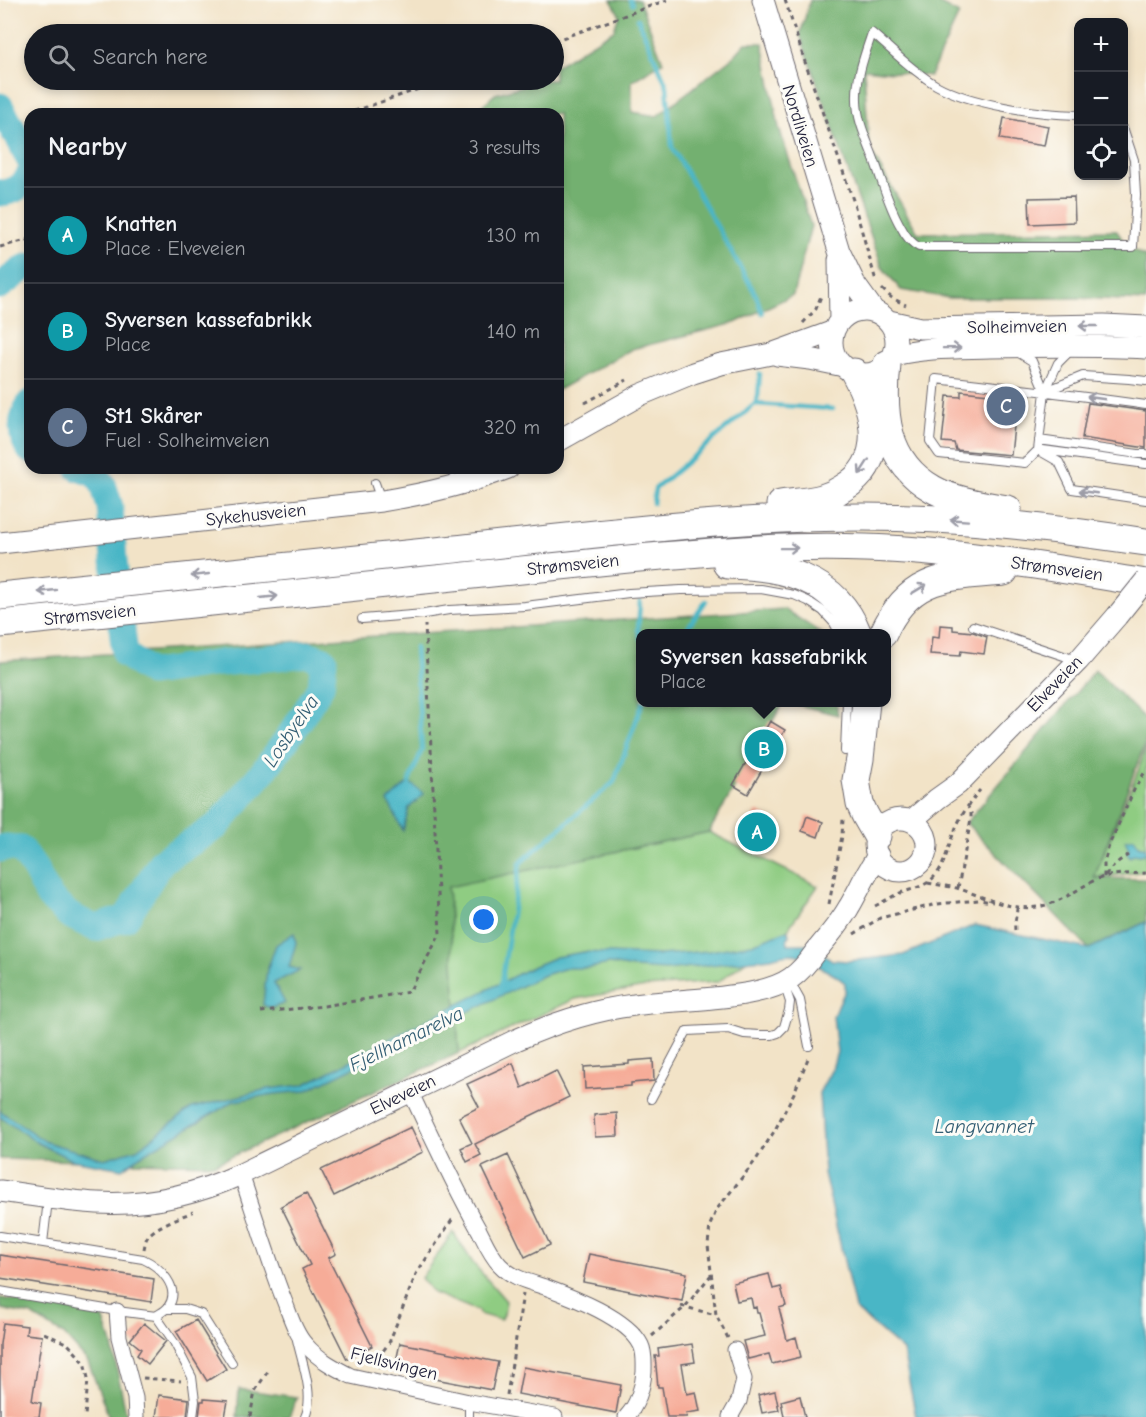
<!DOCTYPE html>
<html lang="en">
<head>
<meta charset="utf-8">
<style>
	body { margin:0; font-family:"Comic Neue",sans-serif; background:#20242c; color:#f1f3f6 }
	.controls { position:absolute; right:18px; top:18px; display:grid; overflow:hidden; border-radius:12px; box-shadow:0 3px 9px #0003 }
	.controls button { width:54px; height:54px; display:grid; place-items:center; padding:0; border:0; border-bottom:2px solid #363941; background:#171b24; color:#f1f3f6; font:30px sans-serif }
	.you { position:absolute; left:484px; top:920px; width:21px; height:21px; margin:-15px; border:4px solid #fff; border-radius:50%; background:#1a73e8; box-shadow:0 0 0 9px #1a73e833 }
	.badge { display:grid; place-items:center; width:39px; height:39px; border-radius:50%; background:#0f766e; color:#fff; font-size:20px; font-weight:700 }
	.pin { position:absolute; translate:-50% -50%; border:3px solid #fff; box-shadow:0 2px 6px #0006 }
	.popup { position:absolute; left:636px; top:629px; width:255px; height:78px; box-sizing:border-box; display:grid; place-content:center; border-radius:12px; background:#171b24; filter:drop-shadow(0 2px 4px #0005); font-size:20px; white-space:nowrap; color:#9ea1a6 }
	.popup b { font-size:22px; color:#f1f3f6 }
	.popup::after { content:''; position:absolute; left:50%; top:100%; margin-left:-12px; border:12px solid transparent; border-top-color:#171b24 }
	.list { margin:0; padding:0; list-style:none }
	h2 { display:flex; justify-content:space-between; align-items:center; height:78px; margin:0; padding:0 24px; font-size:26px }
	h2 small { font-size:20px; font-weight:400; color:#9ea1a6 }
	.list li { display:grid; grid-template-columns:39px 1fr auto; gap:18px; align-items:center; box-sizing:border-box; height:96px; padding:0 24px; border-top:2px solid #363941 }
	.list b { display:block; font-size:22px; white-space:nowrap }
	.list p { margin:0; font-size:20px; white-space:nowrap; color:#9ea1a6 }
	.list em { font-size:20px; font-style:normal; color:#9ea1a6 }
	.icon { flex:none; width:33px; height:33px; fill:none; stroke:currentColor; stroke-width:2; stroke-linecap:round; stroke-linejoin:round }
	.map { position:relative; flex:none; width:1146px; height:1417px; overflow:hidden }
	.search { position:absolute; background:#171b24; box-shadow:0 3px 9px #0003; left:24px; top:24px; width:540px; height:66px; display:flex; align-items:center; gap:15px; box-sizing:border-box; padding:0 21px; border-radius:33px; color:#9ea1a6; font-size:22px }
	.panel { position:absolute; background:#171b24; box-shadow:0 3px 9px #0003; left:24px; top:108px; width:540px; height:366px; border-radius:18px }
	.map>svg:first-child { display:block }
	.green { fill:#8fcc82; stroke:#58775e; stroke-width:1.5 }
	.forest { fill:#73b070; stroke:#4a6956; stroke-width:1.5 }
	.water { fill:#4ab6c6; stroke:#366c80; stroke-width:1.5 }
	.lines { fill:none; stroke-linecap:round; stroke-linejoin:round }
	.stream { stroke:#4ab6c6; stroke-width:4.5 }
	.river { stroke:#4ab6c6; stroke-width:27 }
	.building { fill:#f6ac98 }
	.lane-casing { stroke:#6b666c; stroke-width:10 }
	.street-casing { stroke:#6b666c; stroke-width:17 }
	.secondary-casing { stroke:#6b666c; stroke-width:23 }
	.highway-casing { stroke:#6b666c; stroke-width:29 }
	.path { stroke:#6b666c; stroke-width:3; stroke-dasharray:4.5 4.5; stroke-linecap:butt }
	.lane { stroke:#fff; stroke-width:8 }
	.street { stroke:#fff; stroke-width:15 }
	.secondary { stroke:#fff; stroke-width:21 }
	.highway { stroke:#fff; stroke-width:27 }
	.secondary-bridge-casing { stroke:#6b666c; stroke-width:23; stroke-linecap:butt }
	.secondary-bridge { stroke:#fff; stroke-width:21 }
	.oneway { stroke:#9c9ca7 }
	.labels { text-anchor:middle; dominant-baseline:central; stroke-width:6; stroke-linejoin:round; paint-order:stroke }
	.street-label { font-size:18px; fill:#22223b; stroke:#fdfcf7 }
	.water-label { font-size:20px; font-style:italic; fill:#325d73; stroke:#fdfcf7 }
</style>
</head>
<body>
<div class="map">
<svg width="1146" height="1417" viewBox="0 0 1146 1417">
	<rect width="100%" height="100%" fill="#fdfcf7"/>
	<filter id="ink" filterUnits="userSpaceOnUse"><feTurbulence type="fractalNoise" baseFrequency=".0167" numOctaves="2"/><feDisplacementMap in="SourceGraphic" scale="12" xChannelSelector="R" yChannelSelector="G"/><feConvolveMatrix kernelMatrix="1 2 1 2 8 2 1 2 1" color-interpolation-filters="sRGB"/></filter>
	<filter id="wash" filterUnits="userSpaceOnUse"><feTurbulence type="fractalNoise" baseFrequency=".008" numOctaves="4" result="noise"/><feDisplacementMap in="SourceGraphic" scale="24" xChannelSelector="R" yChannelSelector="G"/><feGaussianBlur stdDeviation="1.35" result="paint"/><feColorMatrix in="noise" values="0 0 0 0 0 0 0 0 0 0 0 0 0 0 0 0 0 1.4 0 .05"/><feComposite in="paint" operator="in"/></filter>
	<g filter="url(#wash)">
		<rect width="100%" height="100%" fill="#f2e3c7"/>
		<path class="green" d="M1146 746V871L1094 878 1138 771Z
			M709 832 818 886 788 929 718 982 646 987 575 999 459 1053 446 887Z
			M453 1232 473 1263 506 1301 504 1315 500 1320 479 1314 478 1311 433 1293 421 1278Z"/>
		<path class="forest" d="M611 0H639L663 62 632 81V112L657 116 734 56 746 43H763L779 128 811 226 793 295 735 323 632 349 558 390V114H473L495 94 522 86 533 80H554V67L614 30 619 14Z
			M810 0H933L959 14 930 76 864 69 869 148 918 233 1116 230 1128 247 1146 257V301L1076 298H949L901 290 882 267 800 35Z
			M784 609 821 633 641 634V702L783 703 709 832 448 887 459 1053 215 1164 0 1159V661Z
			M1095 670 1146 720V741L1094 878 1146 879V922L1089 949 966 823Z
			M791 703H836L838 715Z
			M0 1298 102 1314 111 1341 127 1417H109L88 1362 64 1335 32 1315 1 1309Z
			M239 1389 297 1397 289 1417H237Z"/>
		<path class="water" d="M409 782 424 794 409 808 403 831 388 801Z
			M1134 838 1138 845 1145 847 1146 854 1140 855 1133 854 1130 857 1127 853 1129 849 1125 840Z
			M1146 922V1417H916L903 1351 855 1309 824 1173 819 1093 832 1069 837 1052 833 1016 845 991V983L836 976 799 955C789 953 781 955 771 958L666 970 635 968 609 964 589 968H567L544 975 305 1091 274 1094 234 1101 140 1156 122 1169 72 1160 38 1143 0 1117V1111L46 1142 104 1159 137 1149 192 1108 268 1089 303 1085 339 1067 382 1043 532 967 556 957 583 952 660 955 709 951 752 944 788 930 789 936 787 937 788 944H810L832 960 849 961 903 955 975 925 1089 949Z
			M294 933 296 943 289 967 300 970 274 983 285 1003 271 1008 263 1005 267 970 276 945Z"/>
		<g class="lines">
			<path class="stream" d="M630 0 632 4
				M638 19 667 86 672 147 756 295 762 313
				M755 404 758 396 760 374
				M653 503 655 489 755 404 833 409
				M640 601 638 630 641 639
				M683 634 706 601
				M409 782 422 750 415 647
				M501 986 520 863 614 782 643 702"/>
			<path class="river" d="M0 106 30 161
				M0 193C14 192 23 187 30 174
				M0 286 24 268 30 266
				M30 403C20 419 19 435 30 450
				M0 849 6 847 21 849 35 869 49 897 69 915 95 928 126 918 162 861 217 826 263 772 295 728 321 686 324 660 307 654 220 663 151 673 125 654 114 561 110 507 103 484 95 474 78 468"/>
		</g>
		<g id="blocks">
			<path class="building" d="M1004 118 1048 126 1044 146 1000 139Z
				M1074 197 1075 222 1030 224 1029 198Z
				M961 391 1017 397 1011 455 956 450 954 443 942 442 947 396 961 397Z
				M1088 403 1146 411V448L1082 438Z
				M940 625 953 626V630L973 632 987 637 984 654 961 651 960 656 930 654 932 637 939 638Z
				M770 721 785 730 748 794 733 785Z
				M757 811 770 818 763 829 773 834 762 853 740 841Z
				M807 816 823 822 818 837 802 831Z
				M653 1059 654 1081 631 1083V1086L585 1089 584 1067 629 1064V1061Z
				M513 1063 522 1088 556 1071 569 1097 528 1117V1118L475 1144 481 1155 467 1162 461 1148 472 1143 459 1117 479 1107 467 1084Z
				M617 1113 618 1136 595 1137 594 1115Z
				M411 1127 423 1152 334 1196 321 1170Z
				M508 1155 550 1245 525 1257 482 1167Z
				M306 1193 336 1254 328 1258 372 1346 347 1359 302 1269 310 1265 281 1206Z
				M589 1254 687 1273 682 1301 583 1282Z
				M0 1255 154 1279 151 1302 0 1278Z
				M769 1274 773 1289 781 1287 786 1306 779 1308 787 1340 796 1337 801 1357 772 1364 769 1354 748 1359 743 1341 765 1336 759 1313H757L756 1307 753 1308 751 1298 737 1301 733 1283Z
				M196 1320 226 1369 207 1381 176 1331Z
				M3 1323 27 1326 26 1334 42 1336 32 1401 41 1403 39 1417H0V1344Z
				M144 1323 166 1341 148 1364 137 1355 141 1349 130 1340Z
				M400 1343 498 1362 492 1390 394 1371Z
				M692 1344 695 1362 682 1364 687 1394 696 1392 700 1411 686 1413 687 1417H667L662 1387H658L655 1356H659L658 1349Z
				M523 1367 621 1385 616 1413 518 1394Z
				M775 1391 779 1410 762 1413 758 1395Z
				M159 1395 189 1399 187 1417H156Z
				M800 1396 805 1417H784L781 1401Z
				M204 1399 228 1401 225 1417H199L201 1401H204Z"/>
		</g>
	</g>
	<g filter="url(#ink)">
		<use href="#blocks" fill-opacity="0" stroke="#6b666c" stroke-width="1.5"/>
		<g class="lines">
			<g class="lane-casing">
				<path id="lane" d="M1078 115C1037 114 972 105 936 85 912 71 892 50 872 33 865 54 856 77 857 100 857 122 868 142 875 162 883 184 889 207 901 227 905 235 911 243 919 247H1133L1136 195 1134 160 1124 130
					M1070 351 1058 363 1045 392 1038 450 1025 463 939 454 930 441 936 379C1006 387 1076 395 1146 405
					M1019 353 1032 361 1045 392
					M1046 391 1083 376 1129 379 1146 381
					M1039 440 1138 454H1146
					M1038 450 1059 462 1072 489 1146 500
					M1043 450 1146 464
					M375 483 381 500
					M362 619 424 614 449 610 525 606 629 593 681 590 761 589 794 595 808 601 823 611 834 623 840 634
					M973 626 1076 660
					M845 751 847 702
					M789 980 800 1000 809 1046
					M651 1099 687 1031 728 1029 744 1034 760 1035H772L778 1033 784 1027 789 1010 790 1002 784 984
					M0 1236 143 1259C159 1266 182 1288 168 1307 165 1311 160 1313 156 1316
					M43 1243 48 1200
					M0 1291 117 1311 156 1316 174 1342 192 1377 195 1401 193 1417
					M167 1309H185L201 1314 232 1363
					M297 1340C302 1363 315 1395 305 1417
					M469 1402V1417"/>
			</g>
			<g class="street-casing">
				<path id="street" d="M410 1091C432 1138 454 1186 479 1230 485 1242 491 1256 500 1265 512 1278 529 1282 545 1287 572 1297 628 1318 641 1345 645 1353 644 1363 644 1372 643 1387 637 1406 626 1417
					M241 1174C255 1216 268 1259 284 1300 290 1315 295 1333 306 1345 318 1359 335 1368 351 1376L469 1402 555 1417
					M117 1311 119 1337 135 1398 136 1417
					M730 1417 739 1401 744 1379 735 1350"/>
			</g>
			<g class="secondary-casing">
				<path id="secondary" d="M763 0 839 251 856 286 874 311
					M839 260 840 321
					M832 342a32 32 0 1 1 64 0a32 32 0 1 1-64 0Z
					M889 321 920 328 1104 325 1146 327
					M777 355 810 359 844 366
					M894 355C925 347 957 348 990 347 1042 346 1094 345 1146 348
					M558 441 640 395 693 373 721 364 771 354 834 331
					M0 543 382 501C425 494 467 484 508 468
					M875 845a26 26 0 1 1 52 0a26 26 0 1 1-52 0Z
					M911 821 937 799 958 784 1078 661 1117 616
					M0 1191C32 1195 64 1201 97 1203 148 1206 195 1195 241 1174L516 1040C554 1023 593 1010 634 1005 675 999 759 1001 791 978 801 971 809 961 816 951 828 937 840 923 849 907 853 901 856 894 860 887 865 876 872 866 878 855"/>
			</g>
			<g class="highway-casing">
				<path id="highway" d="M887 364C882 413 885 462 933 489 952 500 987 506 1008 509
					M780 504C794 502 809 502 822 498 829 496 837 492 843 488 888 462 875 411 854 372
					M727 565C782 566 836 577 858 634
					M0 596C151 580 303 564 455 549 591 535 727 517 864 517 959 517 1052 528 1146 542
					M0 624 628 559C707 552 786 545 865 548 959 551 1053 568 1146 583
					M883 634C909 575 947 577 1004 572
					M866 702 860 759 856 780 860 804 865 815 877 836"/>
			</g>
			<path class="path" d="M785 0 805 62 853 200 876 281
				M554 41 667 0
				M346 114 445 80
				M0 247 30 239
				M882 289 892 298 906 305
				M803 323 816 309 821 296
				M585 403 627 380
				M1105 875 1119 861 1128 855
				M1104 877V863L1109 845 1134 790 1146 770
				M928 883C938 885 950 886 960 889 984 897 1011 911 1037 907 1058 904 1073 892 1091 882 1108 873 1128 874 1146 873
				M958 888 971 819V813L968 807
				M829 904 842 836 843 819
				M875 906C883 902 891 897 900 893 912 889 925 887 934 877 946 865 948 845 955 830 961 815 970 802 980 790
				M1015 930C1014 922 1017 915 1017 907
				M854 934 880 918 937 904 979 900 993 902
				M261 1012 324 1006 409 992 440 934 425 625
				M144 1249C145 1245 145 1239 149 1235 157 1226 182 1216 193 1212
				M681 1306 716 1315
				M44 1333 68 1344 84 1362 88 1378 85 1417
				M652 1336 685 1307 711 1275
				M728 1338 716 1315 708 1245 710 1225 717 1209 756 1160 775 1130 794 1093 809 1056
				M379 1368 383 1351 389 1343 416 1274 452 1220 456 1218
				M143 1378 181 1381
				M507 1395 523 1294
				M250 1417 255 1391 270 1368"/>
			<use href="#lane" class="lane"/>
			<use href="#street" class="street"/>
			<use href="#secondary" class="secondary"/>
			<use href="#highway" class="highway"/>
			<g class="secondary-bridge-casing">
				<path id="secondary-bridge" d="M1117 616 1146 580"/>
			</g>
			<use href="#secondary-bridge" class="secondary-bridge"/>
		</g>
		<defs><path id="oneway-shaft" d="M-6 0H5M1.5-3L5.5 0L1.5 3" fill="none" stroke-width="1.6" stroke-linecap="round" stroke-linejoin="round" transform="scale(1.5)"/></defs>
		<g class="oneway">
			<use href="#oneway-shaft" transform="translate(1088 326) rotate(180)"/>
			<use href="#oneway-shaft" transform="translate(952 348) rotate(-1)"/>
			<use href="#oneway-shaft" transform="translate(1096 398) rotate(-172)"/>
			<use href="#oneway-shaft" transform="translate(864 467) rotate(123)"/>
			<use href="#oneway-shaft" transform="translate(1088 492) rotate(-172)"/>
			<use href="#oneway-shaft" transform="translate(959 520) rotate(-176)"/>
			<use href="#oneway-shaft" transform="translate(789 548) rotate(-1)"/>
			<use href="#oneway-shaft" transform="translate(200 575) rotate(174)"/>
			<use href="#oneway-shaft" transform="translate(919 589) rotate(-31)"/>
			<use href="#oneway-shaft" transform="translate(47 591) rotate(174)"/>
			<use href="#oneway-shaft" transform="translate(269 597) rotate(-6)"/>
		</g>
	</g>
	<g class="labels">
		<g class="street-label">
			<text transform="translate(800 126) rotate(73)">Nordliveien</text>
			<text transform="translate(1017 327) rotate(-1)">Solheimveien</text>
			<text transform="translate(256 515) rotate(-6)">Sykehusveien</text>
			<text transform="translate(573 565) rotate(-6)">Strømsveien</text>
			<text transform="translate(1057 569) rotate(8)">Strømsveien</text>
			<text transform="translate(90 615) rotate(-6)">Strømsveien</text>
			<text transform="translate(1055 684) rotate(-46)">Elveveien</text>
			<text transform="translate(403 1095) rotate(-26)">Elveveien</text>
			<text transform="translate(394 1364) rotate(14)">Fjellsvingen</text>
		</g>
		<g class="water-label">
			<text transform="translate(291 731) rotate(-56)">Losbyelva</text>
			<text transform="translate(406 1039) rotate(-26)">Fjellhamarelva</text>
			<text x="984" y="1126">Langvannet</text>
		</g>
	</g>
</svg>
<div class="controls">
<button>+</button>
<button>−</button>
<button><svg class="icon" aria-label="locate" viewBox="0 0 24 24"><circle cx="12" cy="12" r="6"/><path d="M12 2v4M12 18v4M2 12h4M18 12h4"/></svg></button>
</div>
<div class="you"></div>
<div class="pin badge" style="left:757px;top:832px;background:#0f9aa8">A</div>
<div class="pin badge" style="left:764px;top:749px;background:#0f9aa8">B</div>
<div class="popup"><b>Syversen kassefabrikk</b>Place</div>
<div class="pin badge" style="left:1006px;top:406px;background:#5c6f8a">C</div>
<div class="search"><svg class="icon" aria-label="search" viewBox="0 0 24 24"><circle cx="10" cy="10" r="6"/><path d="M15 15l6 6"/></svg>Search here</div>
<section class="panel">
<h2>Nearby<small>3 results</small></h2>
<ul class="list">
<li><span class="badge" style="background:#0f9aa8">A</span><div><b>Knatten</b><p>Place · Elveveien</p></div><em>130 m</em></li>
<li><span class="badge" style="background:#0f9aa8">B</span><div><b>Syversen kassefabrikk</b><p>Place</p></div><em>140 m</em></li>
<li><span class="badge" style="background:#5c6f8a">C</span><div><b>St1 Skårer</b><p>Fuel · Solheimveien</p></div><em>320 m</em></li>
</ul>
</section>
</div>
</body>
</html>
